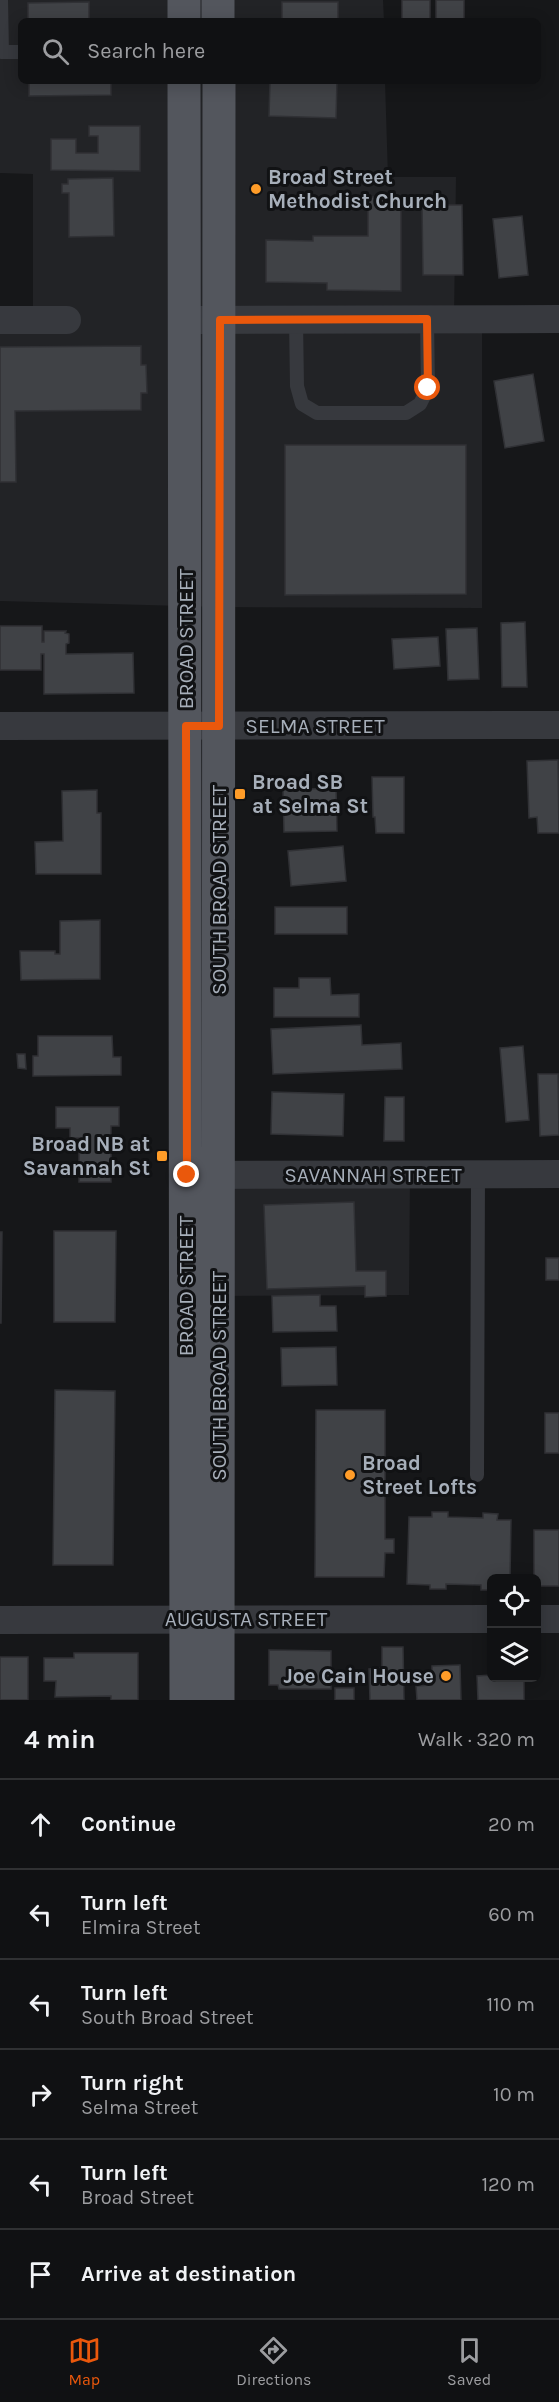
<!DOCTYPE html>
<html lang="en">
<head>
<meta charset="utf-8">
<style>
	body { margin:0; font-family:Karla,sans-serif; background:#1e1f21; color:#f1f3f6 }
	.controls { position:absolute; right:18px; bottom:18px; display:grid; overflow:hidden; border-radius:9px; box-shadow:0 3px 15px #0003 }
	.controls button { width:54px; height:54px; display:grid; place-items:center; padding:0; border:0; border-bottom:2px solid #303133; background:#101113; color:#f1f3f6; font:30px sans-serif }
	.stop { position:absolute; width:18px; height:18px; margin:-14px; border:4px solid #ea580c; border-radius:50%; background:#fff }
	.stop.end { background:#ea580c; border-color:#fff; box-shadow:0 2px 6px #0008 }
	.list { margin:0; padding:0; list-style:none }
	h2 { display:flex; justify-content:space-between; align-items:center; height:78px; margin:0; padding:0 24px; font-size:26px }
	h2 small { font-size:20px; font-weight:400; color:#9c9da0 }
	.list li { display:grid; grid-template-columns:39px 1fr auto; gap:18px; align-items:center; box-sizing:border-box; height:90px; padding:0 24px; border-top:2px solid #303133 }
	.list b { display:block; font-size:22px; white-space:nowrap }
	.list p { margin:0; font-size:20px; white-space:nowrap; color:#9c9da0 }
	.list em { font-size:20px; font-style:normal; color:#9c9da0 }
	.icon { flex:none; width:33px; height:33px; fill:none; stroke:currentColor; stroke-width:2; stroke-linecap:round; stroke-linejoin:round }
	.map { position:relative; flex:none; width:559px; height:1700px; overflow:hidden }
	.search { position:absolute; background:#101113; box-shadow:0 3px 15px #0003; left:18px; right:18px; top:18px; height:66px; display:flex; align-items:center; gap:15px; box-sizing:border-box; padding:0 21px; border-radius:9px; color:#9c9da0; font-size:22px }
	.sheet { height:618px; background:#101113 }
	nav { display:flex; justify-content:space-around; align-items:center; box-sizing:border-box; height:84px; border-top:2px solid #303133; background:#101113; font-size:16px; color:#9c9da0 }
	nav a { display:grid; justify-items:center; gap:3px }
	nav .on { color:#ea580c }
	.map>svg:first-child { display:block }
	.built { fill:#222326 }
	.building { fill:#404246; stroke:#303135; stroke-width:1.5 }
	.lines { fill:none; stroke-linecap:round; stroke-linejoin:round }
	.service { stroke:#37393e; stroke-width:14 }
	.minor { stroke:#37393e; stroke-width:28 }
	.primary { stroke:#53565d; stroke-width:33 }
	.route { stroke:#ea580c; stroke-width:8 }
	.poi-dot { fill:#ff9c28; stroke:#111214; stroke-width:2 }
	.labels { text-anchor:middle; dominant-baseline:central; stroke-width:6; stroke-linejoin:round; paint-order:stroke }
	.poi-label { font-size:21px; font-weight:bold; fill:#a7afba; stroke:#111214; text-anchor:start }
	.street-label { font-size:21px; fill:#a7afba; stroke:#111214 }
</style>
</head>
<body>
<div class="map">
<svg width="559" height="1700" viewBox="0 0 559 1700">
	<rect width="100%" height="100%" fill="#161719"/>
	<path class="built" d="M0 0H383L384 21H21V81H385L388 177H456L454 319H482V608L219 607 0 601V332L33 331V174L0 173Z
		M220 1175H410L409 1295 219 1296Z"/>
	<path class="building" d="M402 0H430V21H402Z
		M436 0H464V21H436Z
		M89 2V21H28V3Z
		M282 2H338V20L352 21H282Z
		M29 81H111V95L29 96Z
		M270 81H337L336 118 269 116Z
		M89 126H140V171L51 170V139H76V153H98V136H89Z
		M113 178 114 236 69 237V193H62V184H68V179Z
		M368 197H401V291L327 290V283L266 282V240L313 241V236H368Z
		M422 205H462L463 275H423Z
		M522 216 528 275 499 278 493 219Z
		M141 346V365H146L147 393H141V410L15 411 16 482H0V347Z
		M533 374 544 441 505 448 494 381Z
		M285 445H466V594L285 595Z
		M525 622 527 687H502L501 623Z
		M0 626H42V642H44V631H66L65 633 69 634V643L66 644V654L133 653 134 693 44 694V654H41V670H0Z
		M477 628 479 679 448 680 446 629Z
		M438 637 440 666 394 669 392 639Z
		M558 760 559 833H538L537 817 529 818 527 761Z
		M372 777H404V833H376L375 817H373Z
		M336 788 337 831 284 832 283 790Z
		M97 790V813H101V874H36L35 842 63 841 62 791Z
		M343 846 346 881 291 886 288 851Z
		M275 907H347V934H275Z
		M100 920V979L21 980 20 951H55V954H60V921Z
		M299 978H330L331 995 359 994V1017H274V988H299Z
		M361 1025 362 1045 401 1043 402 1069 273 1074 271 1029Z
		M38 1036H112L113 1057H121V1075L33 1076V1056H38Z
		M523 1046 529 1120 506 1122 500 1048Z
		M17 1054H25L26 1069 18 1068Z
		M538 1074H558L559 1135 540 1136Z
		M272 1092 344 1094 343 1136 271 1134Z
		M385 1097H404V1141H384Z
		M56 1107H119V1126H111V1182H79V1138H70V1128H56Z
		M354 1202 356 1271H386V1296L365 1297V1286L267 1289 264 1205Z
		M54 1231H116L115 1322H54Z
		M0 1232H2L1 1323H0Z
		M546 1258H559V1280H546Z
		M320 1295V1306H336L337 1331 273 1332 272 1296Z
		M336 1347 337 1385 282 1386 281 1348Z
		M55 1390 115 1391 113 1565H53Z
		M316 1410H385V1539H394V1553H385L384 1577H315Z
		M545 1413H559V1453H545Z
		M432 1512H448V1517L483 1518V1513L498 1514 497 1520H511L510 1578H492V1590H481V1585L446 1584V1589H430V1585L407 1584 409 1517H432Z
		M534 1530H559V1586H536V1578H534Z
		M382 1647H403L404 1700H370L369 1669 382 1668Z
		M269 1650 331 1651V1689H279L278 1685H269Z
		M74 1653H138V1700H111V1696L55 1697 56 1681H44V1658H74Z
		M0 1657H28V1700H0Z
		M460 1665 461 1700H417L416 1686 432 1685V1666Z
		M491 1675 492 1678H524V1700H478L477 1676Z
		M335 1688H354V1700H335Z"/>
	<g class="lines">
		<path class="service" d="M1 0 2 52H21
			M296 320 297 386 302 404 317 413H406L420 404 428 388 427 319
			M477 1475 478 1174"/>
		<path class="minor" d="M0 320H67
			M196 320 559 319
			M0 726 559 725
			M198 1175 559 1174
			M536 1619H559
			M0 1620 492 1619"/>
		<path class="primary" d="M184 0V21
			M218 0V21
			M184 81 186 1700
			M218 1700 219 81"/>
	</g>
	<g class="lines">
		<path class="route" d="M187 1175 186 726H219L220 320 427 319 428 388"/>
	</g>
	<g class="poi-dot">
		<circle cx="256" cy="189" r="6"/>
		<rect x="234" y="788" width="12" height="12" rx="3"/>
		<rect x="156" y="1150" width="12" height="12" rx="3"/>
		<circle cx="350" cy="1475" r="6"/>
		<circle cx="446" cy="1676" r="6"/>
	</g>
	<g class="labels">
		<g class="poi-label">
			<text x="268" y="177">Broad Street<tspan x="268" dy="24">Methodist Church</tspan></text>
			<text x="252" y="782">Broad SB<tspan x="252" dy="24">at Selma St</tspan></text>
			<text x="150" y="1144" text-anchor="end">Broad NB at<tspan x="150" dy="24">Savannah St</tspan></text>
			<text x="362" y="1463">Broad<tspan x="362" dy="24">Street Lofts</tspan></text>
			<text x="434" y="1676" text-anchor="end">Joe Cain House</text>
		</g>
		<g class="street-label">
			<text transform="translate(186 639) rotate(-90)">BROAD STREET</text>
			<text x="315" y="726">SELMA STREET</text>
			<text transform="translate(219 890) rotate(-90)">SOUTH BROAD STREET</text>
			<text x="373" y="1175">SAVANNAH STREET</text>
			<text transform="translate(186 1286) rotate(-90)">BROAD STREET</text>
			<text transform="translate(219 1376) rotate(-90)">SOUTH BROAD STREET</text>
			<text x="246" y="1619">AUGUSTA STREET</text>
		</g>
	</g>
</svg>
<div class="controls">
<button><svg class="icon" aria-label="locate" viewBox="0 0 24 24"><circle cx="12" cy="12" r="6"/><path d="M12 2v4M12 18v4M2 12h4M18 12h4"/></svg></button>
<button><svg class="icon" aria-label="layers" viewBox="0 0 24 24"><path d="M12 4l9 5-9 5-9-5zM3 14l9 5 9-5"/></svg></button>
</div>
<div class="stop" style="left:428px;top:388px"></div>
<div class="stop end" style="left:187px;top:1175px"></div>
<div class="search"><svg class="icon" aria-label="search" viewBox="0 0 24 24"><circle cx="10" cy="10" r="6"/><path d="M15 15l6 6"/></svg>Search here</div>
</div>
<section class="sheet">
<h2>4 min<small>Walk · 320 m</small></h2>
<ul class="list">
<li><svg class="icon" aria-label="ahead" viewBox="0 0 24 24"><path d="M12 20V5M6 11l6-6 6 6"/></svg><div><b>Continue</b></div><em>20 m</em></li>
<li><svg class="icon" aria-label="left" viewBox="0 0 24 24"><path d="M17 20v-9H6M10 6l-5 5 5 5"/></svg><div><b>Turn left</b><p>Elmira Street</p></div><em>60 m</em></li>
<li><svg class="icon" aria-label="left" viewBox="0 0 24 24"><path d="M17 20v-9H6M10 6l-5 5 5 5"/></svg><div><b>Turn left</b><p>South Broad Street</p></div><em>110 m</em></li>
<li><svg class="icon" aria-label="right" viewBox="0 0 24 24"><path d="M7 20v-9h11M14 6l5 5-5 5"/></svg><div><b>Turn right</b><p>Selma Street</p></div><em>10 m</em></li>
<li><svg class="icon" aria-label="left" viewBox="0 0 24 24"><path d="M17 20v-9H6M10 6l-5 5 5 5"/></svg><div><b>Turn left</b><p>Broad Street</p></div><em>120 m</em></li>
<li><svg class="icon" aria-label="arrive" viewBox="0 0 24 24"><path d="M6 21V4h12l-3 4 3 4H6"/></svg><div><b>Arrive at destination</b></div></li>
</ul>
</section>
<nav>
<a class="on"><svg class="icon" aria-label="map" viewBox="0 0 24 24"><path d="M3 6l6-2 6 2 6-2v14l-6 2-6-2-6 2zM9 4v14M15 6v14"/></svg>Map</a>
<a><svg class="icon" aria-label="directions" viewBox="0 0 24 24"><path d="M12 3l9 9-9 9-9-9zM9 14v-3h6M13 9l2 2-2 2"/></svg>Directions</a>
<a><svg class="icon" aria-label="saved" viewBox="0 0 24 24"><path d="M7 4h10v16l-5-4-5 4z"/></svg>Saved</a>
</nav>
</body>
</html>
